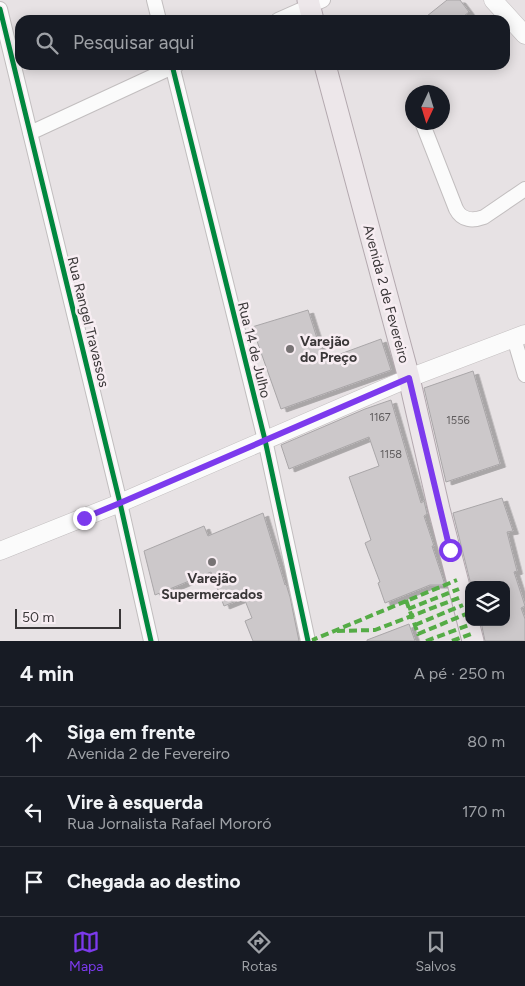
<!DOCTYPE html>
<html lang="pt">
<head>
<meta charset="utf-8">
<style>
	body { margin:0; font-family:Figtree,sans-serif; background:#242831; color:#f1f3f6 }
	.controls { position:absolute; right:15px; bottom:15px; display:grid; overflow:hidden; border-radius:10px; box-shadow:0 2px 12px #0003 }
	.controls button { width:45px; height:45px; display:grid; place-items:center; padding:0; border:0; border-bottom:1px solid #363941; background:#171b24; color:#f1f3f6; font:25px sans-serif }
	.compass { position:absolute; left:405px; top:85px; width:45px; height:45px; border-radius:50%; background:#171b24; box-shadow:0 2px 12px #0003; rotate:184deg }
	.scale { position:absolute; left:15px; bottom:12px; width:106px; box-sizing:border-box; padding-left:5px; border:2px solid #3a3738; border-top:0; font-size:14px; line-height:18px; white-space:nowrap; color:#3a3738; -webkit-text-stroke:4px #f7edf2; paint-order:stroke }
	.stop { position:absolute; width:15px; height:15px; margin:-11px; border:4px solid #7c3aed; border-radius:50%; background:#fff }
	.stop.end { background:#7c3aed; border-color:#fff; box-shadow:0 1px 5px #0008 }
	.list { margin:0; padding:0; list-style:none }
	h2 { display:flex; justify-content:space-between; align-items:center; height:65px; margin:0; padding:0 20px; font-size:21px }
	h2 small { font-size:16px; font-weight:400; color:#9ea1a6 }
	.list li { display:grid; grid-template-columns:32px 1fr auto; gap:15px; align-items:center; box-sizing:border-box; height:70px; padding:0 20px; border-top:1px solid #363941 }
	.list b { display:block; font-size:19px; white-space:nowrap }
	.list p { margin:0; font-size:16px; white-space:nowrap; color:#9ea1a6 }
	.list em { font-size:16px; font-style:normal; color:#9ea1a6 }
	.icon { flex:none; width:28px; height:28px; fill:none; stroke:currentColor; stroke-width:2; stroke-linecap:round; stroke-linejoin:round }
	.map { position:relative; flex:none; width:525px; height:641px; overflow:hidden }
	.search { position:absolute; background:#171b24; box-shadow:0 2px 12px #0003; left:15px; right:15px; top:15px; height:55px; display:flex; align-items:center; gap:12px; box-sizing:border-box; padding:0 18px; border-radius:15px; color:#9ea1a6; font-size:19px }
	.sheet { height:275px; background:#171b24 }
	nav { display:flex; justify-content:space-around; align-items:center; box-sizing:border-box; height:70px; border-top:1px solid #363941; background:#171b24; font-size:14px; color:#9ea1a6 }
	nav a { display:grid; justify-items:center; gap:2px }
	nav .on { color:#7c3aed }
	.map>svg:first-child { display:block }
	.building { fill:#ccc8ca; stroke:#a9a6a8; filter:url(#shadow) }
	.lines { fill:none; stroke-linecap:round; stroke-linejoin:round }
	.minor-casing { stroke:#c2bebf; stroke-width:16 }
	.tertiary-casing { stroke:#c2bebf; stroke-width:19 }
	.primary-casing { stroke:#b4a9af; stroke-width:23 }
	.minor { stroke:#fbfbfb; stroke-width:14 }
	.tertiary { stroke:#fbfbfb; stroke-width:18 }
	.primary { stroke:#ede7ea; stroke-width:21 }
	.quiet { stroke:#55ac46; stroke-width:4; stroke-dasharray:8 4; stroke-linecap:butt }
	.cycleway-casing { stroke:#f7edf2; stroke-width:8 }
	.cycleway { stroke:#00873e; stroke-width:5 }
	.route { stroke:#7c3aed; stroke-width:6 }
	.poi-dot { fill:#777374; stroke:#f7edf2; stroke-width:2 }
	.labels { text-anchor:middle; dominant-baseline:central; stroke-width:5; stroke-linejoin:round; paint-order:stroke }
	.number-label { font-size:11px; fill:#5e5b5c }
	.street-label { font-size:14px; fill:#3a3738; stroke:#f7edf2 }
	.poi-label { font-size:14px; font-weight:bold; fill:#3a3738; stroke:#f7edf2; text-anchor:start }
</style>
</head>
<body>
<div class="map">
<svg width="525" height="641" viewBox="0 0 525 641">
	<defs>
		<filter id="shadow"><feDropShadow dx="5.5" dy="3" stdDeviation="0" flood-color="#0004"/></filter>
	</defs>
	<rect width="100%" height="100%" fill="#e7e2e4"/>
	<path class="building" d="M447 0H460L469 12 459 20H422Z
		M308 310 324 360 381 339 391 370 281 409 252 327Z
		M473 371 500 464 446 482 424 388Z
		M391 400 421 503 424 501 427 514 424 516 434 546H432L445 585H430L385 603 378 583 380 582 365 543 371 540 349 477 379 466 369 437 289 469 281 445 365 409Z
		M502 498 513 531 507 532 517 571 514 572 525 606 521 608 525 619V641H485L481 622H506V585H471L453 513Z
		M263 513 285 585 286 584 290 597 299 641H253L245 621 252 618 244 598 224 606 211 572 155 595 144 551 204 526 208 536Z
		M409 624 415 641H367V640Z"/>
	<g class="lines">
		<g class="minor-casing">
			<path id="minor" d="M154 0 159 20
				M0 9 120 503 151 641
				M278 20 323 0
				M172 65 265 440 308 641
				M422 122 456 209C462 221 473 221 484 217L525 189
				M30 133 177 65
				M514 338 525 375"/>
		</g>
		<g class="tertiary-casing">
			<path id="tertiary" d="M493 0 525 35
				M0 551 120 503 409 378 525 334"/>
		</g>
		<g class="primary-casing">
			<path id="primary" d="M308 0 313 20
				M325 65 409 378 439 509 473 641"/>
		</g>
		<use href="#minor" class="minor"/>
		<use href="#tertiary" class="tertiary"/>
		<use href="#primary" class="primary"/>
		<path class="quiet" d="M406 600 418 634 466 614
			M408 609 459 589
			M415 625 463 605
			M337 631 375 630 461 597
			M310 641 457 580
			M426 641 469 625
			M452 641 471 634"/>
		<g class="cycleway-casing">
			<path id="cycleway" d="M0 9 120 503 151 641
				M172 65 265 440 308 641"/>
		</g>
		<use href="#cycleway" class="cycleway"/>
	</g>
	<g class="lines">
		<path class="route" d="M84 518 120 503 409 378 450 550"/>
	</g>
	<g class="poi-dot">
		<circle cx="290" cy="349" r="5"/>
		<circle cx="212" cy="562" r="5"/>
	</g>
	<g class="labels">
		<g class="number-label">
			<text x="380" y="417">1167</text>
			<text x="458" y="420">1556</text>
			<text x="391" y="454">1158</text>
		</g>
		<g class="street-label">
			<text transform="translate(386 294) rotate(75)">Avenida 2 de Fevereiro</text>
			<text transform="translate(88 322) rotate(76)">Rua Rangel Travassos</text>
			<text transform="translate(254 350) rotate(76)">Rua 14 de Julho</text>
		</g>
		<g class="poi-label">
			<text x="300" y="341">Varejão<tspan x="300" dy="16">do Preço</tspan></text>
			<text x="212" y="578" text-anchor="middle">Varejão<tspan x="212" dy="16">Supermercados</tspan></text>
		</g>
	</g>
</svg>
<div class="controls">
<button><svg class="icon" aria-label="layers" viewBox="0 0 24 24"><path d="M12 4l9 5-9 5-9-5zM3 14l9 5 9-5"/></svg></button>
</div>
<svg class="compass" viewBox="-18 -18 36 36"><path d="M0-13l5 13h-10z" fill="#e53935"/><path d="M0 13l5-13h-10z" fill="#9ea1a6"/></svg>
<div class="scale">50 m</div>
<div class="stop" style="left:450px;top:550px"></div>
<div class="stop end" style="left:84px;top:518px"></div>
<div class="search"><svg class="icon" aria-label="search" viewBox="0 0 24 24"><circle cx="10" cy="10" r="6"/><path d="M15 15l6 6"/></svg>Pesquisar aqui</div>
</div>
<section class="sheet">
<h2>4 min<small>A pé · 250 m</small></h2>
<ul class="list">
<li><svg class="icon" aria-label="ahead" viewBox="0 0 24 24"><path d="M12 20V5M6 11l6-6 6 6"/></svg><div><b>Siga em frente</b><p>Avenida 2 de Fevereiro</p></div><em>80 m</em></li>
<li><svg class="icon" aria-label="left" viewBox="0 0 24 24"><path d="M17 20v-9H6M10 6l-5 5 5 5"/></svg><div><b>Vire à esquerda</b><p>Rua Jornalista Rafael Mororó</p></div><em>170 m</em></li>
<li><svg class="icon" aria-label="arrive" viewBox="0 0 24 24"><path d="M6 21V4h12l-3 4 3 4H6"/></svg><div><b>Chegada ao destino</b></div></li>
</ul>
</section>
<nav>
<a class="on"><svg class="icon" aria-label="map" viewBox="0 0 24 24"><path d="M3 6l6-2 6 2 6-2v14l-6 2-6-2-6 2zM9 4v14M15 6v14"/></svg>Mapa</a>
<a><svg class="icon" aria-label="directions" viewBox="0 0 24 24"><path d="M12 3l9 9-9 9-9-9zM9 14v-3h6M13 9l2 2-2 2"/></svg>Rotas</a>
<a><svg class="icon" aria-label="saved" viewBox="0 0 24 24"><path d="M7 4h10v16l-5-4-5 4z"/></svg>Salvos</a>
</nav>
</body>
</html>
